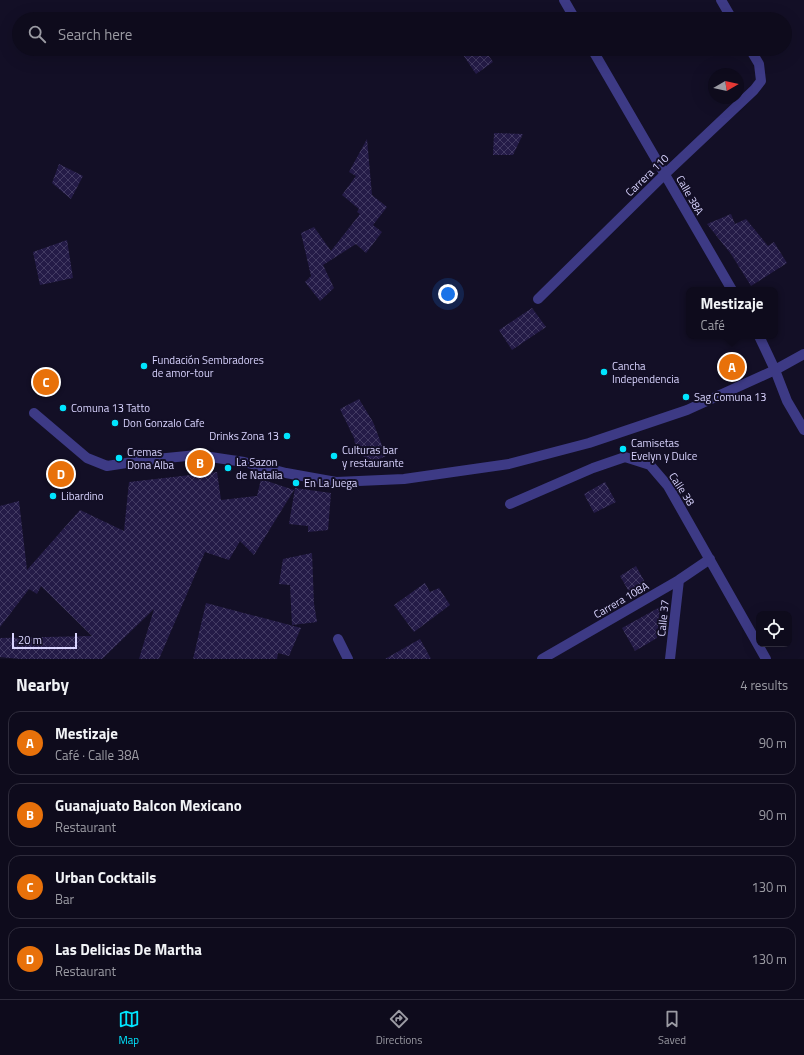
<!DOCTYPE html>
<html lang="en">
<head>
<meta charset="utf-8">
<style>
	body { margin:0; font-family:"Titillium Web",sans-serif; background:#171425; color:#f1f3f6 }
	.controls { position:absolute; right:12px; bottom:12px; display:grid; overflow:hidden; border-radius:8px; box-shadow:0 4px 16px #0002 }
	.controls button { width:36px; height:36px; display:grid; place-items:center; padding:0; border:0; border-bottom:1px solid #2e2b3b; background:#0e0b1c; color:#f1f3f6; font:20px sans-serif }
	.compass { position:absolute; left:708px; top:68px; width:36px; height:36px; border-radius:50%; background:#0e0b1c; box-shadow:0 4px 16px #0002; rotate:81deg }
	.scale { position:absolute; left:12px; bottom:10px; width:65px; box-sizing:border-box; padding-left:4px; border:2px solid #d9d4ff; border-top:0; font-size:11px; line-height:14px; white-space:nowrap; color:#d9d4ff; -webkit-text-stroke:3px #130f26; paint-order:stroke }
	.you { position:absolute; left:448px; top:294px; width:14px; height:14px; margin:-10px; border:3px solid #fff; border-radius:50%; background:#1a73e8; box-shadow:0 0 0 6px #1a73e833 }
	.badge { display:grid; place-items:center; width:26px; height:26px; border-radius:50%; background:#00e5ff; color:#fff; font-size:13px; font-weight:700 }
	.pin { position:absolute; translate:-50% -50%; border:2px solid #fff; box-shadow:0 1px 4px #0006 }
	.popup { position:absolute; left:686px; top:287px; width:92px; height:52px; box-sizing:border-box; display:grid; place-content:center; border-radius:8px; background:#0e0b1c; filter:drop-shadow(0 1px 3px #0005); font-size:13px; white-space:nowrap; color:#9b9ba3 }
	.popup b { font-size:15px; color:#f1f3f6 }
	.popup::after { content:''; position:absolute; left:50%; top:100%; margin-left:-8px; border:8px solid transparent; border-top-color:#0e0b1c }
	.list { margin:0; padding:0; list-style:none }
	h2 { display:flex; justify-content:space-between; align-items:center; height:52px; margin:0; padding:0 16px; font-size:17px }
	h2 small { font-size:13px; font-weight:400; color:#9b9ba3 }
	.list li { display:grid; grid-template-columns:26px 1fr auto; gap:12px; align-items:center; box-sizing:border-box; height:64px; margin:0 8px 8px; padding:0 8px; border:1px solid #2e2b3b; border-radius:12px }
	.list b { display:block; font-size:15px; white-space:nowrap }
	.list p { margin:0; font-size:13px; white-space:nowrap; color:#9b9ba3 }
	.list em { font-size:13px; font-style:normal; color:#9b9ba3 }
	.icon { flex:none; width:22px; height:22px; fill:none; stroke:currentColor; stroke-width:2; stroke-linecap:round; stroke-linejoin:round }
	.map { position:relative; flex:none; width:804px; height:659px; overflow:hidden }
	.search { position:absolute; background:#0e0b1c; box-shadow:0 4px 16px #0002; left:12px; right:12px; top:12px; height:44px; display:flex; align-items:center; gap:10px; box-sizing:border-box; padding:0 14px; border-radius:22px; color:#9b9ba3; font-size:15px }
	.sheet { height:340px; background:#0e0b1c }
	nav { display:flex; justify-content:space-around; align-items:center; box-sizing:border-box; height:56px; border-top:1px solid #2e2b3b; background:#0e0b1c; font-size:11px; color:#9b9ba3 }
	nav a { display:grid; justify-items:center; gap:2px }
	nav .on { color:#00e5ff }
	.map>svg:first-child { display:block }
	.building { fill:url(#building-cross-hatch) }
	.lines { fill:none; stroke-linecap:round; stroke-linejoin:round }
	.minor { stroke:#3d3a85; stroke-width:10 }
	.poi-dot { fill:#00e5ff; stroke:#130f26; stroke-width:1.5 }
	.labels { text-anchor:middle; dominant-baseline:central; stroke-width:4; stroke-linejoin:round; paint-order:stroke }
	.street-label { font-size:11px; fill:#d9d4ff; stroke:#130f26 }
	.poi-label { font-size:11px; fill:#d9d4ff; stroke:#130f26; text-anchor:start }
</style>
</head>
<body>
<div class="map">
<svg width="804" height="659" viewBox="0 0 804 659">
	<defs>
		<pattern id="building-cross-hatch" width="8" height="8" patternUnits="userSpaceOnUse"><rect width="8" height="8" fill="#241b47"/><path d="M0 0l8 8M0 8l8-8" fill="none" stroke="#433b63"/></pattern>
	</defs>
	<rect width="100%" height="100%" fill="#130f26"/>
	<path class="building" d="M459 49H484L493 62 476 74Z
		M494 133 523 134 513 155H493Z
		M367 139 372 195 387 207 373 225 382 232 366 253 356 244 323 265 334 288 320 301 305 282 311 276 301 233 314 227 331 251 360 214 357 212 359 209 342 195 356 176 349 172Z
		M59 164 83 176 71 199 52 183Z
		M731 214 735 224 746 219 768 246 774 242 787 263 751 286 731 254 707 224Z
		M67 240 73 278 40 285 33 252Z
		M532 308 546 327 512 350 499 330Z
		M359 399 373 422 386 456 368 464 354 441 355 440 340 409Z
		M217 472 221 500 257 496 261 479 294 490 254 555 240 541 229 560 205 552 159 659H139L154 609 102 659H20L0 657V638L92 636 41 586 37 594 29 589 0 627V506L19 501 27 570 80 510 124 531 129 482Z
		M605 482 616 502 594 513 584 494Z
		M295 488 331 493 328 530 308 532V526L289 524Z
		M312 553 314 604 317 622 292 625 290 585 279 584 283 559Z
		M636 566 647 586 631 595 620 576Z
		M425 583 430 592 439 588 450 605 414 632 394 605Z
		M206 603 286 624 301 628 289 656 278 653 277 659H193Z
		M660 607 657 638 635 651 622 628Z
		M420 639 431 659H385Z"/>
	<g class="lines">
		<path class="minor" d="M564 0 575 19
			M721 0 732 19
			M592 49 732 290
			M538 299 665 174 754 90 761 81 759 64 750 49
			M759 336 775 370 787 401 804 430
			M34 413 87 458 107 466 146 460 197 455 244 462 286 473 336 482 404 479 509 464 589 443 687 410 775 370 804 354
			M510 504 593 468 625 457 650 465 668 486 766 659
			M338 639 348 659
			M542 659 679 580 710 559
			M670 659 679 580"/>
	</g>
	<g class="poi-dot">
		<circle cx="144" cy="366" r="4"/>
		<circle cx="604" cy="372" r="4"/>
		<circle cx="686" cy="397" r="4"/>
		<circle cx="63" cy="408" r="4"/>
		<circle cx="115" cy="423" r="4"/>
		<circle cx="287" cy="436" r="4"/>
		<circle cx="623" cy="449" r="4"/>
		<circle cx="334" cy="456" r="4"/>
		<circle cx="119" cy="458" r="4"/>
		<circle cx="228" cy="468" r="4"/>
		<circle cx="296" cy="483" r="4"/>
		<circle cx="53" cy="496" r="4"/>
	</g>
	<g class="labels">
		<g class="street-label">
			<text transform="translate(647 175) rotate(-44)">Carrera 110</text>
			<text transform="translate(690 195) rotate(60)">Calle 38A</text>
			<text transform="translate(682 489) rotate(57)">Calle 38</text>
			<text transform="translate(621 600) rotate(-30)">Carrera 108A</text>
			<text transform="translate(663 618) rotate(-84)">Calle 37</text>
		</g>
		<g class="poi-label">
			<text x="152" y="360">Fundación Sembradores<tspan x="152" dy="13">de amor-tour</tspan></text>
			<text x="612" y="366">Cancha<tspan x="612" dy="13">Independencia</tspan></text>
			<text x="694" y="397">Sag Comuna 13</text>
			<text x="71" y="408">Comuna 13 Tatto</text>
			<text x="123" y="423">Don Gonzalo Cafe</text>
			<text x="279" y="436" text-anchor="end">Drinks Zona 13</text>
			<text x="631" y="443">Camisetas<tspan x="631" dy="13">Evelyn y Dulce</tspan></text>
			<text x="342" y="450">Culturas bar<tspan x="342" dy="13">y restaurante</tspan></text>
			<text x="127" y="452">Cremas<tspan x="127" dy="13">Dona Alba</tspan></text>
			<text x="236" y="462">La Sazon<tspan x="236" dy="13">de Natalia</tspan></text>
			<text x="304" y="483">En La Juega</text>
			<text x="61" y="496">Libardino</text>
		</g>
	</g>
</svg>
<div class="controls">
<button><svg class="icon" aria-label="locate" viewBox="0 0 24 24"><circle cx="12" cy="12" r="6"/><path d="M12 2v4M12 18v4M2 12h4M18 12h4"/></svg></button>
</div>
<svg class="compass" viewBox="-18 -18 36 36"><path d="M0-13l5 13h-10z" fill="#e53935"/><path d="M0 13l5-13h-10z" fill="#9b9ba3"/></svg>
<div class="scale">20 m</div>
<div class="you"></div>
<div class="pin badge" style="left:732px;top:367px;background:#e8710a">A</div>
<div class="popup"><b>Mestizaje</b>Café</div>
<div class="pin badge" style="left:200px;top:463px;background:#e8710a">B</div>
<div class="pin badge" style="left:46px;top:382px;background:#e8710a">C</div>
<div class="pin badge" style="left:61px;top:474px;background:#e8710a">D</div>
<div class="search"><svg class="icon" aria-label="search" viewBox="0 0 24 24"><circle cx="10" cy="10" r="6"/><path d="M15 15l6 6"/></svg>Search here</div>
</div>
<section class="sheet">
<h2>Nearby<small>4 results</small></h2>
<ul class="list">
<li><span class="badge" style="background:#e8710a">A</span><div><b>Mestizaje</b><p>Café · Calle 38A</p></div><em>90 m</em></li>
<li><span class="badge" style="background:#e8710a">B</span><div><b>Guanajuato Balcon Mexicano</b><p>Restaurant</p></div><em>90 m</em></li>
<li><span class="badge" style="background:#e8710a">C</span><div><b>Urban Cocktails</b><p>Bar</p></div><em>130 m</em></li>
<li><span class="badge" style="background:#e8710a">D</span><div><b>Las Delicias De Martha</b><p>Restaurant</p></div><em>130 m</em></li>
</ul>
</section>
<nav>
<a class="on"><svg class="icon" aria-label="map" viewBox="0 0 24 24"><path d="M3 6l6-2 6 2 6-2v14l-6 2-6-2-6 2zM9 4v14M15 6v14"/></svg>Map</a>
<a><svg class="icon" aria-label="directions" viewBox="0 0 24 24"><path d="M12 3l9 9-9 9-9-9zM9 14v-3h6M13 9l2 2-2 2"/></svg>Directions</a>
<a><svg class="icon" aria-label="saved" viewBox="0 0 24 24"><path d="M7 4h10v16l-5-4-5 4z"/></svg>Saved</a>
</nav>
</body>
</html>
